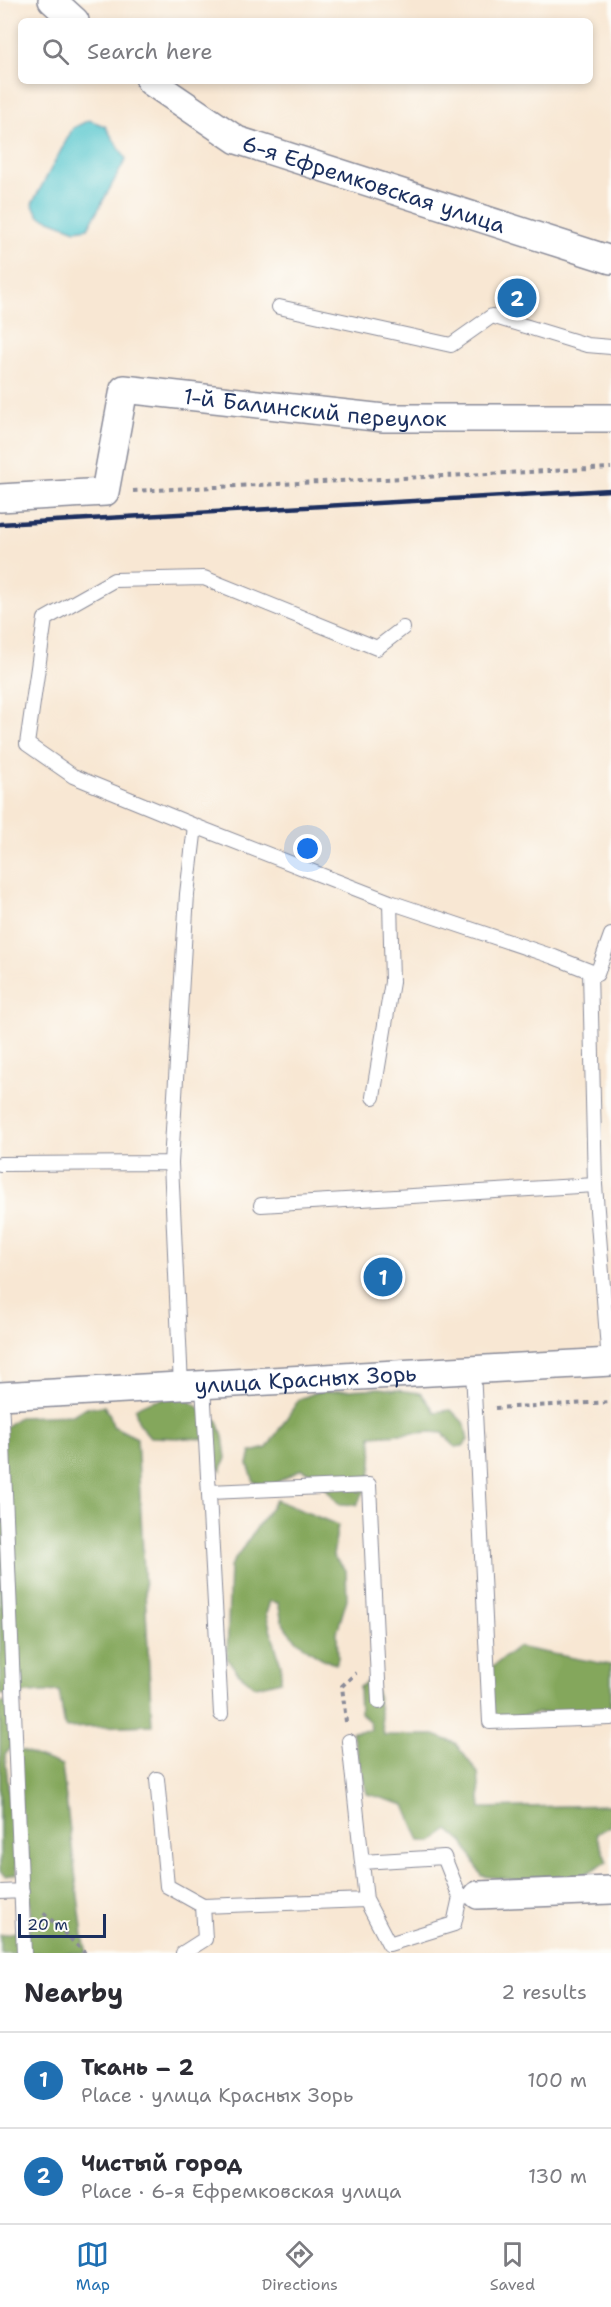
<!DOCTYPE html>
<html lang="en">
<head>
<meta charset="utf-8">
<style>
	body { margin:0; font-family:"Shantell Sans",sans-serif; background:#f7f7f7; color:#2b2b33 }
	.scale { position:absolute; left:18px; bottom:15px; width:88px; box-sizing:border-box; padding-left:6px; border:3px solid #1b2f5e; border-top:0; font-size:16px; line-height:21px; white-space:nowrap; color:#1b2f5e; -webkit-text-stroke:4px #fdfcf7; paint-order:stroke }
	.you { position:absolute; left:308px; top:849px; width:21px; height:21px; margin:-15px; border:4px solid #fff; border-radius:50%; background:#1a73e8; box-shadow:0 0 0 9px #1a73e833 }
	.badge { display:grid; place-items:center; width:39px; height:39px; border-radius:50%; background:#1f6fb2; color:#fff; font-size:20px; font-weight:700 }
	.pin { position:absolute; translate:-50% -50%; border:3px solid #fff; box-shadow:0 2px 6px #0006 }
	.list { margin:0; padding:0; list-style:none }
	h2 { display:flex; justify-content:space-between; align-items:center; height:78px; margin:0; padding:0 24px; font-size:26px }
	h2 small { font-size:20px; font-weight:400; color:#7c7c81 }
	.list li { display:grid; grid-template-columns:39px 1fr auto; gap:18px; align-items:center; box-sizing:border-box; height:96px; padding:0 24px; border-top:2px solid #e1e1e2 }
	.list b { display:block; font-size:22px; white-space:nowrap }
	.list p { margin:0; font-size:20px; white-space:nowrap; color:#7c7c81 }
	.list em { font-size:20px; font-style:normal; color:#7c7c81 }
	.icon { flex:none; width:33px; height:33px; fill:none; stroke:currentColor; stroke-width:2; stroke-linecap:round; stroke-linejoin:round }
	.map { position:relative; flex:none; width:611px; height:1953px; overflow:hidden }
	.search { position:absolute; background:#fff; box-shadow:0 3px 9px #0003; left:18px; right:18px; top:18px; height:66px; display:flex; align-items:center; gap:15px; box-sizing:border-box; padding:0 21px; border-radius:9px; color:#7c7c81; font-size:22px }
	.sheet { height:270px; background:#fff }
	nav { display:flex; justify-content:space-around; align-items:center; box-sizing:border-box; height:84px; border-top:2px solid #e1e1e2; background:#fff; font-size:16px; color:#7c7c81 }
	nav a { display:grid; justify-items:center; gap:3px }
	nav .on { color:#1f6fb2 }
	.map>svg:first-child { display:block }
	.forest { fill:#84a75c; stroke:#506b5d; stroke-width:1.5 }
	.water { fill:#5ac8cf; stroke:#3a7c96; stroke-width:1.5 }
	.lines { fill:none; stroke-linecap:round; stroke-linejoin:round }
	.lane-casing { stroke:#8a8b98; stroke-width:16 }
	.street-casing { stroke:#8a8b98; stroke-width:30 }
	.path { stroke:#8a8b98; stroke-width:4; stroke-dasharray:4.5 4.5; stroke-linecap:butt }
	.lane { stroke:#fff; stroke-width:14 }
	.street { stroke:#fff; stroke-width:27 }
	.rail { stroke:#1b2f5e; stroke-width:4.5 }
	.labels { text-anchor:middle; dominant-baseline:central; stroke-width:4.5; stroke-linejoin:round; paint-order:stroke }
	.street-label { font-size:22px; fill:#1b2f5e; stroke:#fdfcf7 }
</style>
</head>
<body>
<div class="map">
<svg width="611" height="1953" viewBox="0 0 611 1953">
	<rect width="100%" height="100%" fill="#fdfcf7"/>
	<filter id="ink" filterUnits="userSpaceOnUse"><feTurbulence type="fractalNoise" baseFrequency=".0167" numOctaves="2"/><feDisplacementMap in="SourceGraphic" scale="12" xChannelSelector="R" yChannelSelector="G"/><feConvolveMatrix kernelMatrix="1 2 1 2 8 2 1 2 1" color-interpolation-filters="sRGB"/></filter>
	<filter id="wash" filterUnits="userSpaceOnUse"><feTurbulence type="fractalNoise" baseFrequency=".008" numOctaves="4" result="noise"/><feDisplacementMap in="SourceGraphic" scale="24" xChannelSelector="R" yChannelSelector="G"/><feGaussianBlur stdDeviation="1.35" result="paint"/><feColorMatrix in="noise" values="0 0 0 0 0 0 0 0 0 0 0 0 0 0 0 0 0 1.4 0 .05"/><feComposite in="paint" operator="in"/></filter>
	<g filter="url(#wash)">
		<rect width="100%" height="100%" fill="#f8e7d3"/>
		<path class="forest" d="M379 1388 421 1393 435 1412 451 1410 465 1424 468 1440 463 1446 455 1447 443 1433 430 1432 371 1436C375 1464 371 1481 357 1505L339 1504 313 1473 301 1469 271 1486 254 1482 248 1464 251 1452 267 1448 299 1399 317 1392Z
			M185 1398 218 1421 223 1436 226 1458 221 1471 211 1461 208 1439 150 1437 139 1424 135 1409C151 1398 166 1398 185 1398Z
			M104 1406 110 1415 113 1426 137 1438 152 1725 65 1728 59 1691 0 1695V1431L19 1417 73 1415 84 1408Z
			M276 1500 338 1525 333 1556 346 1570 347 1599 337 1632 338 1658 336 1664C321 1661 289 1637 283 1623 280 1617 280 1609 278 1603L270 1601 266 1614 281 1665V1681L256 1687 238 1673 227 1658 230 1566Z
			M517 1647 611 1665V1712L539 1713 490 1722 491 1668Z
			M374 1678 384 1735H434L455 1743 478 1773 481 1808 611 1805V1826L596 1834 607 1862 581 1876 531 1882 482 1876 463 1842 449 1830 432 1842 420 1841 405 1805 367 1794 352 1732 371 1730 370 1722 360 1713 359 1687Z
			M4 1702 19 1717 16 1741 5 1755 17 1874 5 1876 0 1872V1703Z
			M19 1750 62 1766 83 1936 87 1953H0V1935L31 1929 28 1855 16 1776Z"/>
		<path class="water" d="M89 120 105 126 126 159 88 228 76 230 39 216 32 204 73 128Z"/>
	</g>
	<g filter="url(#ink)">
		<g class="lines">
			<g class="lane-casing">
				<path id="lane" d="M279 307 451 345 492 316 587 345 611 347
					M195 826 73 776 27 744 45 619 114 580 204 578 377 648 403 628
					M373 1097 392 982 390 902
					M0 1164 171 1163
					M595 1185 609 1362
					M261 1205 595 1185 590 971
					M473 1370 490 1722 611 1718
					M203 1385 221 1714
					M181 1386 171 1163 187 894 195 826 390 902 554 957 597 974 611 935
					M1 1396 24 1953
					M209 1492 369 1485 379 1702
					M349 1741 366 1900
					M157 1779 167 1886 203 1906 205 1939 183 1953
					M362 1862 444 1857 460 1897
					M0 1892 22 1891
					M203 1906 366 1900 389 1944 454 1924 460 1897 478 1895"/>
			</g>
			<g class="street-casing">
				<g id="street">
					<path d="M52 0 75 21"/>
					<path id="s1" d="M150 81 237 140 611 260"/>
					<path id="s2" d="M0 498 105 492 124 389 384 418H611"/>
					<path id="s3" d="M0 1396 611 1362"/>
					<path d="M478 1895 611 1890"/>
				</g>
			</g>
			<path class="path" d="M133 491 611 468
				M495 1408 611 1402
				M346 1722 342 1686 356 1673
				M44 1913 85 1953"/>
			<use href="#lane" class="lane"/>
			<use href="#street" class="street"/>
			<path class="rail" d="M0 524 611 490"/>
		</g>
	</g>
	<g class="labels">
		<g class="street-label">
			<text stroke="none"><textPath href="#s1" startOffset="249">6-я Ефремковская улица</textPath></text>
			<text stroke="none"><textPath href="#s2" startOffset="402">1-й Балинский переулок</textPath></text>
			<text stroke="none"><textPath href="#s3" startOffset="306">улица Красных Зорь</textPath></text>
		</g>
	</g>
</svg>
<div class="scale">20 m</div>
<div class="you"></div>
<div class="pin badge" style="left:383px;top:1277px">1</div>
<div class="pin badge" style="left:517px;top:298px">2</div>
<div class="search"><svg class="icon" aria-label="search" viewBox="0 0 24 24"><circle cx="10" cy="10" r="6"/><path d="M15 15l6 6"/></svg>Search here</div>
</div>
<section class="sheet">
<h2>Nearby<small>2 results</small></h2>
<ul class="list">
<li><span class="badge">1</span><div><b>Ткань – 2</b><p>Place · улица Красных Зорь</p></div><em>100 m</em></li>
<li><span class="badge">2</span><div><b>Чистый город</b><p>Place · 6-я Ефремковская улица</p></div><em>130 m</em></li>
</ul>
</section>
<nav>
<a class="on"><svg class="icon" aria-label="map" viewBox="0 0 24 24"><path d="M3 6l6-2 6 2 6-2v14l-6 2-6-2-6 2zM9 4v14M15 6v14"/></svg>Map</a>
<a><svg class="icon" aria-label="directions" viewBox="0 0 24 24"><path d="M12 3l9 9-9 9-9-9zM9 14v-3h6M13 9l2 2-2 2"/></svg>Directions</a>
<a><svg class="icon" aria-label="saved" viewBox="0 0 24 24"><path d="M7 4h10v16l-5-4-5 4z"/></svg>Saved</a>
</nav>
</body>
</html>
